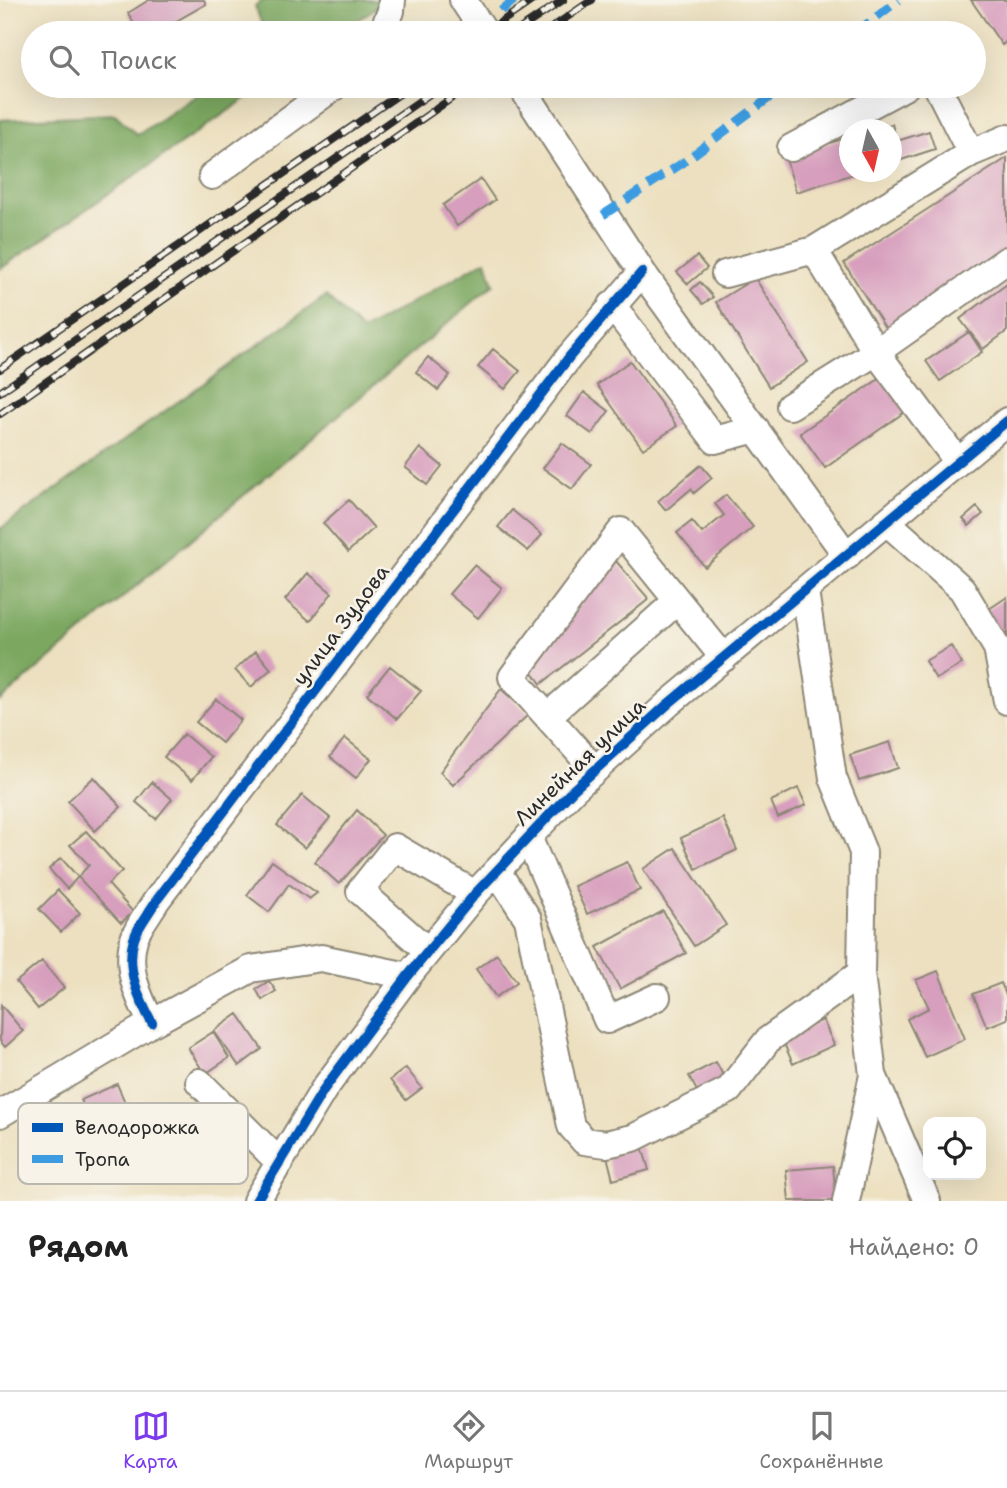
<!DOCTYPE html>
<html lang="ru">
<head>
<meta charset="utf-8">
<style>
	body { margin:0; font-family:"Shantell Sans",sans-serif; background:#f2f2f2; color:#222 }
	.controls { position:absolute; right:21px; bottom:21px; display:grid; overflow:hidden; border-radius:14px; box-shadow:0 7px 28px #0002 }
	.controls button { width:63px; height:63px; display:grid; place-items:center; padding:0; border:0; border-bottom:2px solid #e0e0e0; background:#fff; color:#222; font:35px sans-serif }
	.compass { position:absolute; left:839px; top:119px; width:63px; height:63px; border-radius:50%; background:#fff; box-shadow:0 7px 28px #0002; rotate:172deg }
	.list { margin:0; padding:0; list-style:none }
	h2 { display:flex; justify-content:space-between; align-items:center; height:91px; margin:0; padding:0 28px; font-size:30px }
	h2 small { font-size:23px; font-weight:400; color:#767676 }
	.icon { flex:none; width:38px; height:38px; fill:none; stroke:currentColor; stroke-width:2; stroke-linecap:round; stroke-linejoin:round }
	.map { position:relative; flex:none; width:1007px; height:1201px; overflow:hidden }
	.search { position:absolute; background:#fff; box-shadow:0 7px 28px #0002; left:21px; right:21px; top:21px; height:77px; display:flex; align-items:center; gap:18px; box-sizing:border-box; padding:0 24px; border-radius:38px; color:#767676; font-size:26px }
	.sheet { height:189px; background:#fff }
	nav { display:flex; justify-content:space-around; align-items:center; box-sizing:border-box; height:98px; border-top:2px solid #e0e0e0; background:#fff; font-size:19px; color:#767676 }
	nav a { display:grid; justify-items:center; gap:4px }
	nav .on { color:#7c3aed }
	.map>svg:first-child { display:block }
	.forest { fill:#7ba760; stroke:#536946; stroke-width:2 }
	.building { fill:#d79ebd }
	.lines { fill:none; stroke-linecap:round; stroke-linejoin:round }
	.minor-casing { stroke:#8c8676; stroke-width:30 }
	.minor { stroke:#fff; stroke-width:26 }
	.rail-casing { stroke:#2b2b2b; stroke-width:8 }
	.rail { stroke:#f7f3e8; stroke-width:5; stroke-dasharray:16; stroke-linecap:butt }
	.quiet { stroke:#3d9ce1; stroke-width:9; stroke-dasharray:18 9; stroke-linecap:butt }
	.cycleway-casing { stroke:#f7f3e8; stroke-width:15 }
	.cycleway { stroke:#0057b8; stroke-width:10 }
	.labels { text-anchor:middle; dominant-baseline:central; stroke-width:5; stroke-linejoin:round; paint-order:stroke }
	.street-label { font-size:21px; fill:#2b2b2b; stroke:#f7f3e8 }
	.key { fill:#f7f3e8; stroke:#bab7af; stroke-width:2 }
	.key-label { font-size:19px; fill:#2b2b2b }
</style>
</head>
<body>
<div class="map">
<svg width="1007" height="1201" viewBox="0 0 1007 1201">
	<rect width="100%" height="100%" fill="#f7f3e8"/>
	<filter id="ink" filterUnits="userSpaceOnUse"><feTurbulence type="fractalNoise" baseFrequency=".0143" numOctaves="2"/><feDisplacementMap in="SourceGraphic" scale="14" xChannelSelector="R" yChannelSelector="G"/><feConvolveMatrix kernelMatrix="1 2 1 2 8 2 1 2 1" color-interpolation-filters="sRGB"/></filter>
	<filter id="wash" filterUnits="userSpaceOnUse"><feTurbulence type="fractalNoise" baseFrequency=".00686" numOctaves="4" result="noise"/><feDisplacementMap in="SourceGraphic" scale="28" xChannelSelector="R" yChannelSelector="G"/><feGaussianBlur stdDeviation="1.57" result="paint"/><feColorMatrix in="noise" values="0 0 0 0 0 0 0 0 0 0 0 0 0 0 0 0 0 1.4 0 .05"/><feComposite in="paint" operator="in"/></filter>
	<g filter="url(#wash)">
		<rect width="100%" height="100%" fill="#ece0c0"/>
		<path class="forest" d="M264 0H387L339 33H265L255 6Z
			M211 86H264L0 269V120L115 114 137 135Z
			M486 260 494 284 0 701V529L326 296 362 331Z"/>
		<g id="blocks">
			<path class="building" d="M149 0H204L206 4 155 33H139L128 13Z
				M971 0H1007V41L1002 45Z
				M892 124 897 141 929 131 935 149 892 163V130L875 129Z
				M850 137V172H860L796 192 785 156Z
				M1007 158V251L886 329 844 263Z
				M481 179 495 200 457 226 443 205Z
				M697 256 707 268 688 284 677 272Z
				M755 278 808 362 769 387 716 302Z
				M700 282 713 297 703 304 691 290Z
				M1007 284V331L983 349 960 319Z
				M969 332 982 352 940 381 926 361Z
				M493 349 520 371 505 389 478 367Z
				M428 357 450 375 438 390 416 372Z
				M630 361 677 426 643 449 597 385Z
				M882 377 906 411 825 468 800 433Z
				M584 392 609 411 592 434 567 416Z
				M562 443 591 464 572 489 543 468Z
				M420 448 442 466 427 485 405 467Z
				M701 465 712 478 694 493 691 489 666 510 658 501Z
				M726 495 753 527 705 567 677 533 692 521 702 533 724 515 715 504Z
				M349 500 374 528 348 552 323 523Z
				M977 507 983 514 969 526 963 519Z
				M512 510 542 535 528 551 498 527Z
				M615 560 649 599 541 684 531 669Z
				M474 565 502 588 478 618 449 594Z
				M308 573 332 593 310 621 285 600Z
				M1007 597V643L986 611Z
				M951 646 962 664 936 679 925 661Z
				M256 651 271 669 251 687 235 670Z
				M390 666 421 691 397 719 367 694Z
				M501 689 529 714 453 785 440 772Z
				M216 699 241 720 222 743 196 722Z
				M184 734 211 757 192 780 164 757Z
				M345 738 371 759 356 778 330 757Z
				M890 742 898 768 859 781 850 755Z
				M94 777 121 807 95 831 68 801Z
				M152 782 172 799 156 819 136 802Z
				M798 788 806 805 778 818 771 801Z
				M302 795 330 818 305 848 277 825Z
				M357 810 383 835 339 884 315 862Z
				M723 818 737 850 696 869 681 838Z
				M86 831 122 871 108 884 133 912 121 923 78 877 89 865 70 845Z
				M675 848 726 925 694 946 643 869Z
				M61 858 78 877 67 889 49 869Z
				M272 861 317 893 309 899 289 884 269 912 247 895Z
				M627 862 640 890 587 914 574 886Z
				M58 890 80 913 61 932 39 909Z
				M663 911 686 953 620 989 597 947Z
				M497 954 517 982 496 997 476 969Z
				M42 961 64 988 38 1009 16 982Z
				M938 971 965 1039 925 1057 907 1019 929 1008 916 980Z
				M269 981 276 991 262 1000 256 989Z
				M1001 983 1007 998V1019L987 1027 973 994Z
				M1 1005 23 1031 5 1047 0 1041Z
				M238 1014 262 1049 239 1066 214 1031Z
				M823 1020 834 1045 793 1064 782 1039Z
				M213 1032 229 1058 205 1074 188 1048Z
				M716 1062 724 1077 697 1091 689 1076Z
				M406 1068 422 1088 406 1100 390 1080Z
				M117 1084 127 1107 92 1123 81 1100Z
				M642 1146 649 1170 613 1180 607 1156Z
				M833 1166 836 1201H789L786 1170Z"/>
		</g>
	</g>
	<g filter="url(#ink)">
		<use href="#blocks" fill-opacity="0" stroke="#8c8676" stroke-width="2"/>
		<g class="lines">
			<g class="minor-casing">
				<path id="minor" d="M463 0 485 33
					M382 33 391 11 392 0
					M521 86 642 272 847 556
					M937 86 971 153
					M791 148 906 86
					M212 176 335 86
					M725 274 814 250
					M612 305 715 440 756 429
					M790 406 876 352 1007 260
					M958 462 876 352 814 250 971 153 1007 138
					M887 522 962 589 997 648 1007 701
					M805 591 833 778 863 852 861 973 873 1075 846 1201
					M548 716 677 601
					M595 770 512 677 621 531 724 658
					M528 837 607 1020 657 997
					M497 871 528 919 571 1126 584 1141 606 1144 633 1138 729 1090 768 1040 861 973
					M428 951 360 891 395 847 475 894
					M152 1023C139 999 125 968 134 939 138 926 149 913 156 901L570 356 642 272
					M873 1075 927 1201
					M199 1082 280 1163
					M0 1114 152 1023 251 969 321 958 408 976
					M256 1201 324 1089 408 976 475 894 573 790 668 704 1007 421"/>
			</g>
			<use href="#minor" class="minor"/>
			<g class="rail-casing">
				<path id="rail" d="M485 33 533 0
					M514 33 563 0
					M544 33 592 0
					M0 369 411 86
					M0 392 441 86
					M0 414 469 86"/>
			</g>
			<use href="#rail" class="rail"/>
			<path class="quiet" d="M501 11 514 0
				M855 33 899 0
				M603 215 681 164 785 86"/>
			<g class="cycleway-casing">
				<path id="cycleway" d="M152 1023C139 999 125 968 134 939 138 926 149 913 156 901L570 356 642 272
					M256 1201 324 1089 408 976 475 894 573 790 668 704 1007 421"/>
			</g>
			<use href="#cycleway" class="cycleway"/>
		</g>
	</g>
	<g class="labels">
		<g class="street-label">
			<text transform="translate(341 625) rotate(-53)">улица Зудова</text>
			<text transform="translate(580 762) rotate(-44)">Линейная улица</text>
		</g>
	</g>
	<rect x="18" y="1103" width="230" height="81" rx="10" class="key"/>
	<rect x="32" y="1123" width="31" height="9" fill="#0057b8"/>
	<rect x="32" y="1155" width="31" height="8" fill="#3d9ce1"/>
	<g class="key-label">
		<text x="75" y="1134">Велодорожка</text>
		<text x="75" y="1166">Тропа</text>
	</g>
</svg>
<div class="controls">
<button><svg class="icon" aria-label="locate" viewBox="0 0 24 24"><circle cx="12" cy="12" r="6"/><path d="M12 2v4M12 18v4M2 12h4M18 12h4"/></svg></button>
</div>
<svg class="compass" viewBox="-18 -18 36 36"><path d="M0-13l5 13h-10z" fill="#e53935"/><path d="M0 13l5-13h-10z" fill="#767676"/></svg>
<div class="search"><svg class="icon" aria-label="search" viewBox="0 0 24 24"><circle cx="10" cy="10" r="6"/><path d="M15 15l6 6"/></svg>Поиск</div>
</div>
<section class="sheet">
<h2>Рядом<small>Найдено: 0</small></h2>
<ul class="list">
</ul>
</section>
<nav>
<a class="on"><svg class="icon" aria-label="map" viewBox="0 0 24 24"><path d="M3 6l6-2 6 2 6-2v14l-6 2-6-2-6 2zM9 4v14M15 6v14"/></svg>Карта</a>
<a><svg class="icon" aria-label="directions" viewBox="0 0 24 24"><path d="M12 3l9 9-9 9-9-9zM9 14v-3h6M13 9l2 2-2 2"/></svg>Маршрут</a>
<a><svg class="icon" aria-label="saved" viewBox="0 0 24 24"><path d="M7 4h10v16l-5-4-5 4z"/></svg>Сохранённые</a>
</nav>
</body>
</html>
